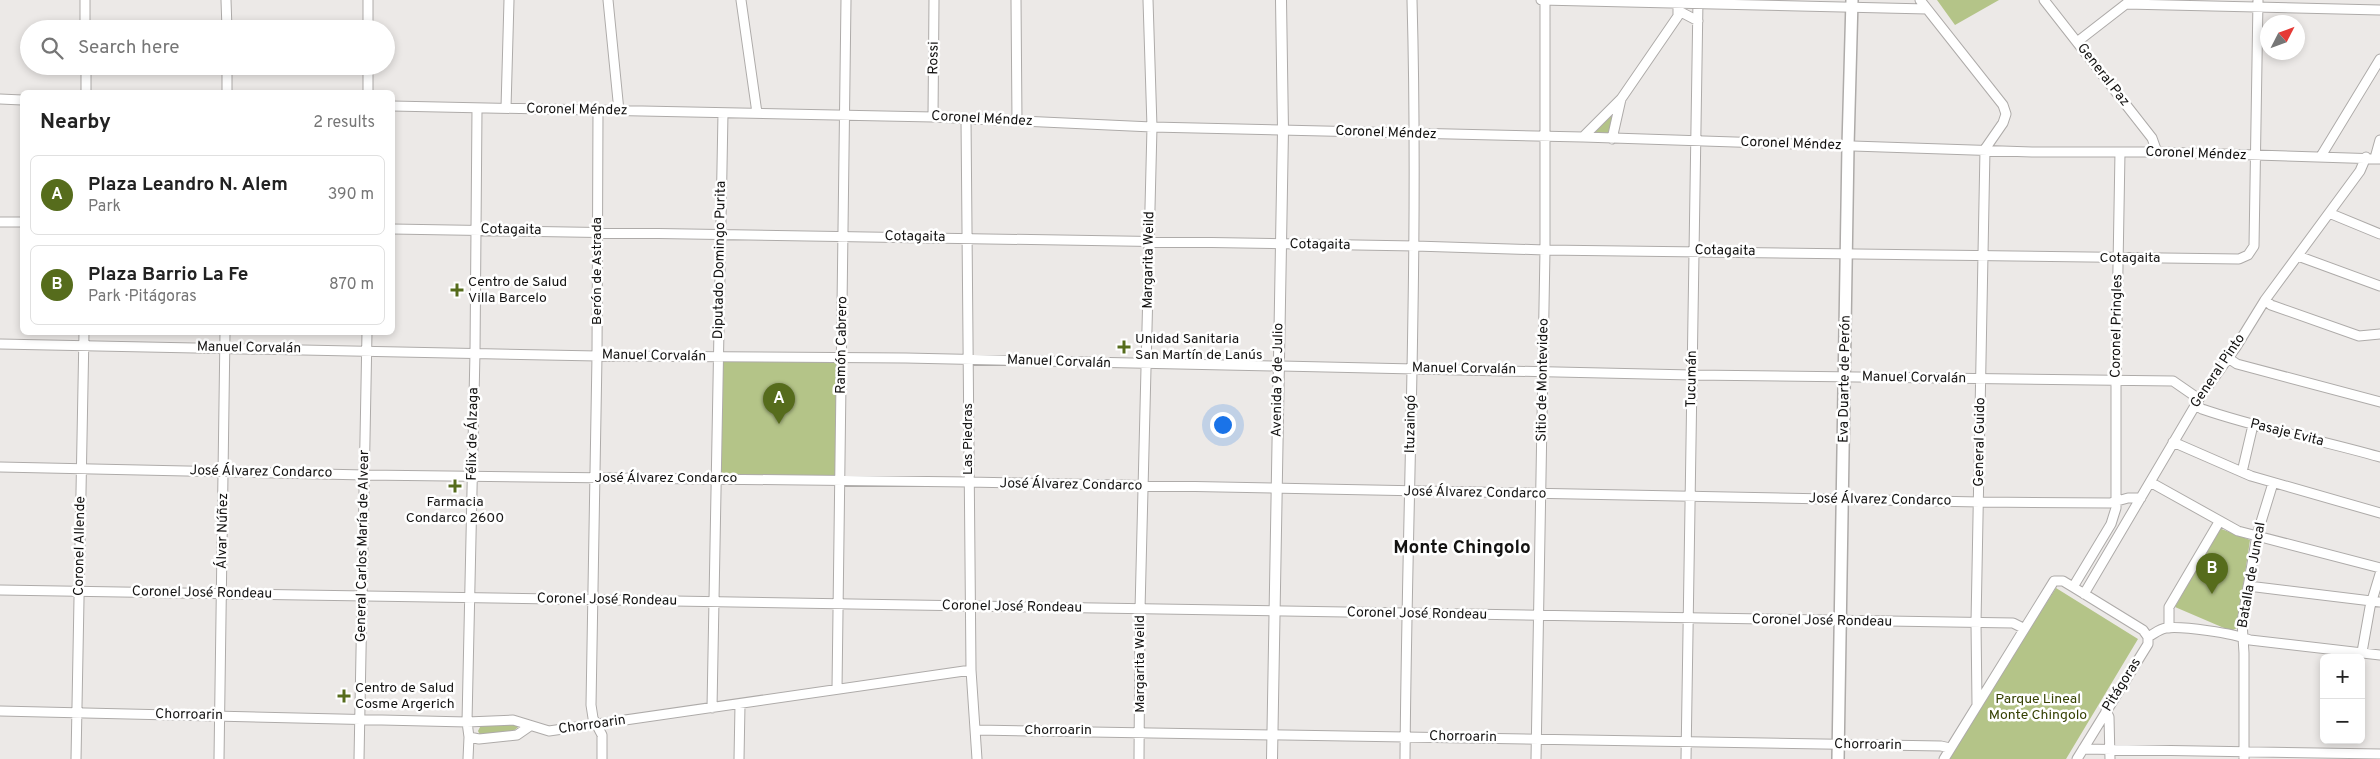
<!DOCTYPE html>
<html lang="en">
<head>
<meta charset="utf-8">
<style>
	body { margin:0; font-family:Overpass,sans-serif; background:#f2f2f2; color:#222 }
	.controls { position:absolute; right:15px; bottom:15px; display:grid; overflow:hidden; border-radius:8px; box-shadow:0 2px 8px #0003 }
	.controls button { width:45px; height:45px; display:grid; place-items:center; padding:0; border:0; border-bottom:1px solid #e0e0e0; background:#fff; color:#222; font:25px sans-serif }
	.compass { position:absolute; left:2260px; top:15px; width:45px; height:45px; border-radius:50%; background:#fff; box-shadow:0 2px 8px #0003; rotate:48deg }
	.you { position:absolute; left:1222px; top:424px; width:18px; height:18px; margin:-12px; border:4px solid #fff; border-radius:50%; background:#1a73e8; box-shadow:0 0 0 8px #1a73e833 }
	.badge { display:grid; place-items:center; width:32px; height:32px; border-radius:50%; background:#566c1c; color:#fff; font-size:16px; font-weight:700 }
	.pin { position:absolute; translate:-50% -41px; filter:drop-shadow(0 1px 2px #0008) }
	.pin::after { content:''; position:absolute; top:26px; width:18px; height:15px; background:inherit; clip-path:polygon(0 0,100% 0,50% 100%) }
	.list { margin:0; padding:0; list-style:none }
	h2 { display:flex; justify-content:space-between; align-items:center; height:65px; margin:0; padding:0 20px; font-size:21px }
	h2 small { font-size:16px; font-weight:400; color:#767676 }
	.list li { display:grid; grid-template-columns:32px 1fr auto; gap:15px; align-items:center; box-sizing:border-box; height:80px; margin:0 10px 10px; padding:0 10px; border:1px solid #e0e0e0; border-radius:8px }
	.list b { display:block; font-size:19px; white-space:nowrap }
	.list p { margin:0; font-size:16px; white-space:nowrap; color:#767676 }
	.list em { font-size:16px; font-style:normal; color:#767676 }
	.icon { flex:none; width:28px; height:28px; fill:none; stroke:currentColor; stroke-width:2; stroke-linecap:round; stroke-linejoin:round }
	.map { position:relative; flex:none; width:2380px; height:759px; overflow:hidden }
	.search { position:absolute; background:#fff; box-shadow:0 2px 8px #0003; left:20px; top:20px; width:375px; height:55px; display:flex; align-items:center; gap:12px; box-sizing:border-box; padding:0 18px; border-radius:28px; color:#767676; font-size:19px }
	.panel { position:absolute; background:#fff; box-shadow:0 2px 8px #0003; left:20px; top:90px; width:375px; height:245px; border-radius:8px }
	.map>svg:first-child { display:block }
	.green { fill:#b4c488 }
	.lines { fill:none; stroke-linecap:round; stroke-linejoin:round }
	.minor-casing { stroke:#aeaba9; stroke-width:11 }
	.tertiary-casing { stroke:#aeaba9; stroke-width:12 }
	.secondary-casing { stroke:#aeaba9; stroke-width:14 }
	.minor { stroke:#fff; stroke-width:9 }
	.tertiary { stroke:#fff; stroke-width:10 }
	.secondary { stroke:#fff; stroke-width:11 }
	.poi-dot { fill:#566c1c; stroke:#fff; stroke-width:2 }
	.labels { text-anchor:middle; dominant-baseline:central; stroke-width:5; stroke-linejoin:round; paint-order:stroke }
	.street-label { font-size:14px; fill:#141312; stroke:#fff }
	.poi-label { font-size:14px; fill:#141312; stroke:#fff; text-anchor:start }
	.park-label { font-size:14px; fill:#354002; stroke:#fff }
	.district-label { font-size:19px; font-weight:bold; fill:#141312; stroke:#fff }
</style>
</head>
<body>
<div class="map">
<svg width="2380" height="759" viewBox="0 0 2380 759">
	<rect width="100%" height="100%" fill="#ece9e7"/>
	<path class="green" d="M1937 0H1999L1955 25Z
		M1613 112 1610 136 1590 135Z
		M719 357 842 358 839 481 717 478Z
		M2219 528 2250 540 2237 628 2231 631 2175 607Z
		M2056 588 2138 639 2066 759H1946Z
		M516 723 518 727C510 736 492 734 480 735L478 731 481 725Z"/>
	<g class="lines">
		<g class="minor-casing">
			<path id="minor" d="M85 0V29
				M226 0 227 29
				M368 0V29
				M608 0 619 111
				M741 0 757 113
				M1016 0 1017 121
				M1541 0 1927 9
				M1920 0 2003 105 2006 114 2003 123 1985 149 1976 623 1977 704
				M2044 0 2152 138 2157 152
				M2126 4 2380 10
				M1679 11 1698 21
				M2077 42 2126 4
				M86 66V92
				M227 66V92
				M368 66V92
				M0 99 22 100
				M1621 99 1678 16V3
				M392 106 933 117 1152 127 1583 137 2032 152H2157L2380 159
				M506 108 509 0
				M598 111 597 356 591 705 593 718 602 735V759
				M933 117 934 0
				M966 119 971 670 977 759
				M1583 137 1621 99 1612 139
				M2321 156 2380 59
				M2375 158 2380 140
				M2329 213 2380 234
				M0 222H22
				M392 229 1415 246 1545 250 2239 259 2248 255 2254 246 2258 0
				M2298 256 2380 286
				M2265 300 2271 305 2359 336 2380 334
				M0 344 597 356 906 358 1692 375 2173 381 2199 399
				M2228 358 2237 364 2380 402
				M2195 405 2202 409C2260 429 2321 440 2380 457
				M2173 442 2251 476 2380 513
				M0 467 365 475 968 482 1980 502 2110 503 2128 498H2141
				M2242 472 2253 425
				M2150 482 2238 531 2380 568
				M2248 586 2380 602
				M2073 587 2111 524 2116 508V381L2120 152
				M0 590 2013 623 2023 628
				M2084 594 2199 399 2236 347 2265 300 2360 171 2366 157
				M2169 628V607L2219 522
				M2148 637C2154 634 2159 629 2166 628 2183 626 2233 633 2250 640L2380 655
				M2362 652 2370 607 2380 574
				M837 689 846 0
				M712 708 723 113
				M0 711 467 722 513 720 549 731 971 670
				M2106 711 2109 717 2110 759
				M977 730 1941 746 1950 748
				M469 737 479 739 517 735 530 726
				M2083 749 2380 754
				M76 759 84 332
				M219 759 225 332
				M359 759 367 332
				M468 759 469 737 467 722 475 352 477 109
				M739 759 740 705
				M1139 759 1140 610 1152 127 1148 0
				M1405 759C1407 506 1419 253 1412 0
				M1536 759 1545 250V0
				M1686 759 1698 0
				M1944 759 2054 581H2063L2073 587 2143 630 2148 637
				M2077 759 2148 644V637
				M2244 759V653L2242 622 2257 535 2273 483"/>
		</g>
		<g class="tertiary-casing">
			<path id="tertiary" d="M1272 759 1283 130 1281 0"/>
		</g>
		<g class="secondary-casing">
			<path id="secondary" d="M1838 759 1848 146 1852 0"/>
		</g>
		<use href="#minor" class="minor"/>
		<use href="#tertiary" class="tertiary"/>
		<use href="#secondary" class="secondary"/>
	</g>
	<g class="poi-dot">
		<path d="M454.5 282.5h5v5h5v5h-5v5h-5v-5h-5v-5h5z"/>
		<path d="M1121.5 339.5h5v5h5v5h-5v5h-5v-5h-5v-5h5z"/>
		<path d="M452.5 478.5h5v5h5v5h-5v5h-5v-5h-5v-5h5z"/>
		<path d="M341.5 688.5h5v5h5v5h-5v5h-5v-5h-5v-5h5z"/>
	</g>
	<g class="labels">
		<g class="street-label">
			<text transform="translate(934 58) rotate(-89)">Rossi</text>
			<text transform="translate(2103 75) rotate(52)">General Paz</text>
			<text transform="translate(577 110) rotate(1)">Coronel Méndez</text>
			<text transform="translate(982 119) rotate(3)">Coronel Méndez</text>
			<text transform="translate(1386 133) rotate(2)">Coronel Méndez</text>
			<text transform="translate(1791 144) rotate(2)">Coronel Méndez</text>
			<text transform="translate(2196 154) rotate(2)">Coronel Méndez</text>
			<text transform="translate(511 230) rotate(1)">Cotagaita</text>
			<text transform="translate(915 237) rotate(1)">Cotagaita</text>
			<text transform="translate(1320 245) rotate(1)">Cotagaita</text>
			<text transform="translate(1725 251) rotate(1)">Cotagaita</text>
			<text x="2130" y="258">Cotagaita</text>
			<text transform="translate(720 260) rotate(-89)">Diputado Domingo Purita</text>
			<text transform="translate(1149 260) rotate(-89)">Margarita Weild</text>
			<text transform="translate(597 271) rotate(-90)">Berón de Astrada</text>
			<text transform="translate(2117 326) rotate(-89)">Coronel Pringles</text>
			<text transform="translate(842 345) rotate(-89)">Ramón Cabrero</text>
			<text transform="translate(249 348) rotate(1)">Manuel Corvalán</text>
			<text transform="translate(654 356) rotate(1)">Manuel Corvalán</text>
			<text transform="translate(1059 362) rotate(2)">Manuel Corvalán</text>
			<text transform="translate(1464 369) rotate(1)">Manuel Corvalán</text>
			<text transform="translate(2218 371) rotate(-56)">General Pinto</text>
			<text transform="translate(1914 378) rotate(1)">Manuel Corvalán</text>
			<text transform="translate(1692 379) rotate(-89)">Tucumán</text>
			<text transform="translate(1845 379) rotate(-89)">Eva Duarte de Perón</text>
			<text transform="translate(1278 380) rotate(-89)">Avenida 9 de Julio</text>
			<text transform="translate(1543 380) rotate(-89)">Sitio de Montevideo</text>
			<text transform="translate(1411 424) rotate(-89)">Ituzaingó</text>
			<text transform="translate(2287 433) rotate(14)">Pasaje Evita</text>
			<text transform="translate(473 434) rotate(-89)">Félix de Álzaga</text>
			<text transform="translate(968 439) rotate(-90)">Las Piedras</text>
			<text transform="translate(1980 442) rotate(-89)">General Guido</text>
			<text transform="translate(261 472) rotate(1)">José Álvarez Condarco</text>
			<text x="666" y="478">José Álvarez Condarco</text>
			<text transform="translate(1071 485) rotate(1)">José Álvarez Condarco</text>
			<text transform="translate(1475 493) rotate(1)">José Álvarez Condarco</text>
			<text transform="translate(1880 500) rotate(1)">José Álvarez Condarco</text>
			<text transform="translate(223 531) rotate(-89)">Álvar Núñez</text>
			<text transform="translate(80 546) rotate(-89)">Coronel Allende</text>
			<text transform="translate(363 546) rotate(-89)">General Carlos María de Alvear</text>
			<text transform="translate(2252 575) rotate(-80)">Batalla de Juncal</text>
			<text transform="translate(202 593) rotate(1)">Coronel José Rondeau</text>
			<text transform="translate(607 600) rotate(1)">Coronel José Rondeau</text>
			<text transform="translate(1012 607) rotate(1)">Coronel José Rondeau</text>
			<text transform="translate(1417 614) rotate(1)">Coronel José Rondeau</text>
			<text transform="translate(1822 621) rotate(1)">Coronel José Rondeau</text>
			<text transform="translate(1140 664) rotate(-90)">Margarita Weild</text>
			<text transform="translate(2122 685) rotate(-58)">Pitágoras</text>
			<text transform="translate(189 715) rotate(1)">Chorroarin</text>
			<text transform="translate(592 725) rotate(-8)">Chorroarin</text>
			<text x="1058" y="730">Chorroarin</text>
			<text transform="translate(1463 737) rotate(1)">Chorroarin</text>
			<text transform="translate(1868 745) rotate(1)">Chorroarin</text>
		</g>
		<g class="poi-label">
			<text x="468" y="282">Centro de Salud<tspan x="468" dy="16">Villa Barcelo</tspan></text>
			<text x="1135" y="339">Unidad Sanitaria<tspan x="1135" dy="16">San Martín de Lanús</tspan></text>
			<text x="455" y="502" text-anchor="middle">Farmacia<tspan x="455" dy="16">Condarco 2600</tspan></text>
			<text x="355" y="688">Centro de Salud<tspan x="355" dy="16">Cosme Argerich</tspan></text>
		</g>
		<g class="park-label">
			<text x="2038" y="699">Parque Lineal<tspan x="2038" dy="16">Monte Chingolo</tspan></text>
		</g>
		<g class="district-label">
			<text x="1462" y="548">Monte Chingolo</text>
		</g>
	</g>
</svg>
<div class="controls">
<button>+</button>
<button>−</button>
</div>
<svg class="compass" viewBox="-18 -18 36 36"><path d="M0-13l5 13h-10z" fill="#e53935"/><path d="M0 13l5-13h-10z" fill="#767676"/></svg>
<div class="you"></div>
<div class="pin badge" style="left:779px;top:424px">A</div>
<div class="pin badge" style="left:2212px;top:594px">B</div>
<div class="search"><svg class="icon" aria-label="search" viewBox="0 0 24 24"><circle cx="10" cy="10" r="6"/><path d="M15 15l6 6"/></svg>Search here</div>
<section class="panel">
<h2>Nearby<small>2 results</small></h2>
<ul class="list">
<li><span class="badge">A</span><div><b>Plaza Leandro N. Alem</b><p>Park</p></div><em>390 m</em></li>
<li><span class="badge">B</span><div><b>Plaza Barrio La Fe</b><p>Park · Pitágoras</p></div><em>870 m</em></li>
</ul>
</section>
</div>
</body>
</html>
